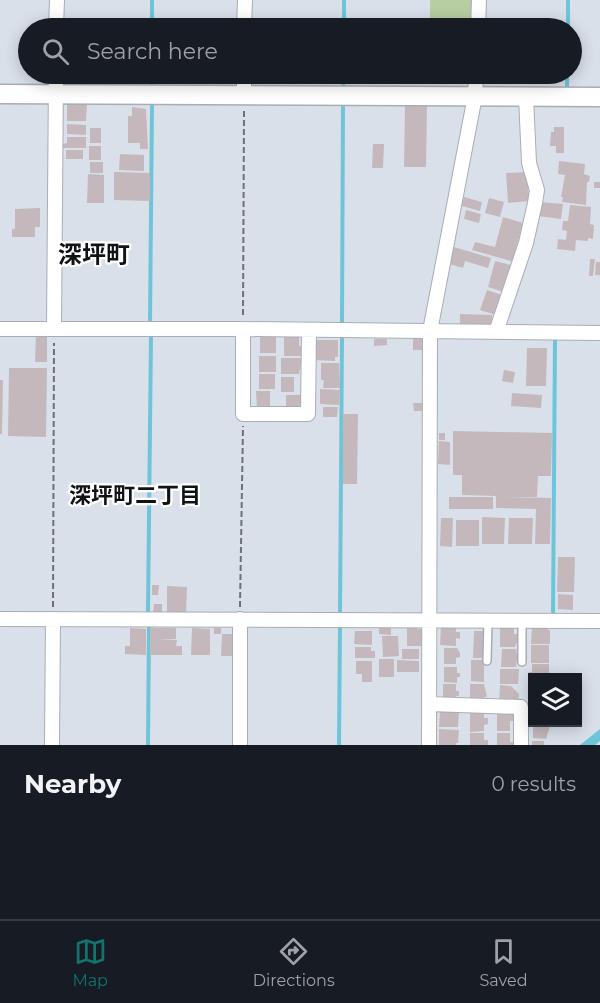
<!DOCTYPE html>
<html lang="en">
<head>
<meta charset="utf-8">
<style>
	body { margin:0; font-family:Montserrat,"Noto Sans JP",sans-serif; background:#242831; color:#f1f3f6 }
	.controls { position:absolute; right:18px; bottom:18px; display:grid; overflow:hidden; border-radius:0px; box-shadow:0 3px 15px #0003 }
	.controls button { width:54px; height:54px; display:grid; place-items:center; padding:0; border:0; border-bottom:2px solid #363941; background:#171b24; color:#f1f3f6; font:30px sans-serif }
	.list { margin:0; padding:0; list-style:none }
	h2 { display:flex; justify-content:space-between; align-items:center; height:78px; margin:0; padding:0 24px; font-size:26px }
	h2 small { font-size:20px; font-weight:400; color:#9ea1a6 }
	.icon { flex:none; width:33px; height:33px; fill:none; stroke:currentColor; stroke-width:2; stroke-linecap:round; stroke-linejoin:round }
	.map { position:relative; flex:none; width:600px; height:745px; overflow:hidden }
	.search { position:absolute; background:#171b24; box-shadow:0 3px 15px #0003; left:18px; right:18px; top:18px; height:66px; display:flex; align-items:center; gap:15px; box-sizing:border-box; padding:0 21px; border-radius:33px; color:#9ea1a6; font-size:22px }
	.sheet { height:174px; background:#171b24 }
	nav { display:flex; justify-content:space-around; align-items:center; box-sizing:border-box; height:84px; border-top:2px solid #363941; background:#171b24; font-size:16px; color:#9ea1a6 }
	nav a { display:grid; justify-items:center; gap:3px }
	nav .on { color:#0f766e }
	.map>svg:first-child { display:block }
	.green { fill:#b6cea1 }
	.water { fill:#6ec5d9 }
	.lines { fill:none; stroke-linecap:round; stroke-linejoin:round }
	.stream { stroke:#6ec5d9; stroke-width:4 }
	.building { fill:#c5b8bd }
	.service-casing { stroke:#a7adb7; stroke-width:10 }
	.minor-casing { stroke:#a7adb7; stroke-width:16 }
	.tertiary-casing { stroke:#a7adb7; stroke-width:21 }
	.path { stroke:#6c7177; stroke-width:2; stroke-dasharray:6 3; stroke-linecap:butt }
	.service { stroke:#fff; stroke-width:7 }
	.minor { stroke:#fff; stroke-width:14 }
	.tertiary { stroke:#fff; stroke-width:18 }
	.labels { text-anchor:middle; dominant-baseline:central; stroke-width:4.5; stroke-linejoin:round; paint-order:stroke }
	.neighbourhood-label { font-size:22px; font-weight:bold; fill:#101316; stroke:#fff }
	.quarter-label { font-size:24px; font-weight:bold; fill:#101316; stroke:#fff }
</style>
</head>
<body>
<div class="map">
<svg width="600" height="745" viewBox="0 0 600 745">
	<rect width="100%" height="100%" fill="#d9e0ea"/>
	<path class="green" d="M430 0H474V18H430Z"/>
	<path class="water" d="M600 729V741L595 745H580Z"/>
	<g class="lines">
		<path class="stream" d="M152 28V0
			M344 28V0
			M568 28V0
			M152 86V74
			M343 90 344 74
			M567 90V74
			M150 322 152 104
			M342 323 343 105
			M148 612 151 334
			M340 613 342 336
			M553 617 555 340
			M148 745 149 627
			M339 745 340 625"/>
	</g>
	<path class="building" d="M110 19H122L121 28H109Z
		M85 20H98V28H85Z
		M287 21H295V28H287Z
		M508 24H529V28H508Z
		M83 74H97V85L83 84Z
		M428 74H445V81H428Z
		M456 74H469V76H467V79H458Z
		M486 74H500L499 80 485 78Z
		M67 102 87 103 86 121H67Z
		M405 106H427L426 167H404Z
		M132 107 146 109 148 149H140V143H128V116H132Z
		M67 124 86 125V135L67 134Z
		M554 127H564V153H556V146H550L551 132H554Z
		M90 128H101V143H90Z
		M67 137H86V148H63V144L67 143Z
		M373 144H384L383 168H372Z
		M89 146H101V160H89Z
		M66 150H83V159H66Z
		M120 154 144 155V171L119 170Z
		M559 161 585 164 584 174 590 176 589 182H587L586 205 562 202 563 197H561L565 175 558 174Z
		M90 162H103V173H90Z
		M114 172 150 173V201L114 200Z
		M527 172 529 201 508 203 506 173Z
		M88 174 104 175V203H87Z
		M594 182H600V188H594Z
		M464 197 482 202 480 211 462 206Z
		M489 198 504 202 500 217 485 213Z
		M539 202 563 204 561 219 538 216Z
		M570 205 591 207 590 224 594 225 593 239 588 238V241L576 240 575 251 557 249 558 239 566 240 567 231 562 230 563 221H568Z
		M40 208V227H35V237H12V229H15V209Z
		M466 210 481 214 479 223 464 219Z
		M503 217 523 223 515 251 521 252 518 263 472 250 475 242 495 247Z
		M454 247 491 258 488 268 465 261 463 268 449 264Z
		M590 259H595L593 276H589Z
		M495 261 515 266 507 293 488 287Z
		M596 262H600V275H595Z
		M487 290 502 295 496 315 480 310Z
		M460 314 492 315V327L460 326Z
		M36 334H47V362H35Z
		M260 335H276V353H260Z
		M284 335H299V346H302V356H284Z
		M413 338 424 339V350H413Z
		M374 339H387V345L374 346Z
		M317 340H338V357H335V361L314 360 315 342Z
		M527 348H547L546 386H526Z
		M259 356H276V372H259Z
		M281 358H302L299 374H281Z
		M321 363H339L340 388H323L324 380H321Z
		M9 368H47L46 437 8 436Z
		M504 370 515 372 513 383 502 381Z
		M259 374H275V389H259Z
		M281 377H294V392H281Z
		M0 380H3L2 434H0Z
		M320 389 340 390 339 405 320 404Z
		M256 391H270V409H257Z
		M512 393 542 395 541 408 511 406Z
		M286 395H302V408H286Z
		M413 403H424V411H414Z
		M323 407H338L337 417H323Z
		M343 414H358L357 484H343Z
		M453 431 552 433 551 476H538L537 497H502L551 498 550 544H535L536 509 496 508V496L462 495V475H453Z
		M439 433H445V440H439Z
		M439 441 450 442V465L438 464Z
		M449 497H493V509H449Z
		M482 517 505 518 504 544H482Z
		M441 518H453L452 547 440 546Z
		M509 518H533L532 544H508Z
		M456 520H479V546H456Z
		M558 557H575L574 592H557Z
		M152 585H159L158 595H152Z
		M167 586 187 587 186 613 167 612Z
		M558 594 573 595V610L558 609Z
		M154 604H162V613H153Z
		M441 625H456V632H460V639L456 638V646L440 645Z
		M532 625H548V630H550V644H531Z
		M379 626H391V635L379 634Z
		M417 626V629H422V646H407V627Z
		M130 628 146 629V655L125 654V646H130Z
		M150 628H176V639H158L177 640 176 646H182V655H150Z
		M192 628 210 629V655H191Z
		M214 628H221V634H214Z
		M500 628H514V634H518V640L515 647H500Z
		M355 631H372V645L354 644Z
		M474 631H485L484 658H473Z
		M222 634H234V656H221Z
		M382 636H398L399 656 383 657Z
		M531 645H549V663H531Z
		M355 647H371V651H375V658H355Z
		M444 648H457L460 653V657L456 658V664H444Z
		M402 649H419V659H402Z
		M502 649H516L518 659H517L516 667H501Z
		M379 659H394V677H379Z
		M397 660 419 661V672H397Z
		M471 660H484V682L471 681Z
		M356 661H372V682H362V674H356Z
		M532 664H549V678H532V680H529V672H532Z
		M444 667H457V673H460V677H457V683L444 682Z
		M500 669H519L518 684H500Z
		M443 684H456V691H459V696H456L457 703H443Z
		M470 684H484L487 697H484V702H470Z
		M500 685 511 686 519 694 518 704H499Z
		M440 710 459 711 458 727H439Z
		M497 710 517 711V721H510V731H497Z
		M470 711H484V718H488V724L484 725V731L470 732Z
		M533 722H545V726H550L546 739 533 738Z
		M439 729 459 730 458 743H456V745H439Z
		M470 733H484V740H488V745H470Z
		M497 733H510V742H515V745H497Z
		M532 741H544V745H532Z"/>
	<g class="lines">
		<g class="service-casing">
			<path id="service" d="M487 661 488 620
				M522 662V620"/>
		</g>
		<g class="minor-casing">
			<path id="minor" d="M56 28 57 0
				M244 28 245 0
				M478 28 479 0
				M244 96V74
				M54 328 56 74
				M0 329H243L600 333
				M243 329V414H308L309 330
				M496 332 526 243 535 203 537 190 529 163 526 97
				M0 619 600 621
				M429 704 521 707V745
				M52 745 53 619
				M240 745V619
				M429 745 430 331 475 96 476 74"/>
		</g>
		<g class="tertiary-casing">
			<path id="tertiary" d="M0 94 600 97"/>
		</g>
		<path class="path" d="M243 315 244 111
			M53 607 54 343
			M240 607 243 426"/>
		<use href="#service" class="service"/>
		<use href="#minor" class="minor"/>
		<use href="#tertiary" class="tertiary"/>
	</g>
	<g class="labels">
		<g class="neighbourhood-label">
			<text x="135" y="495">深坪町二丁目</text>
		</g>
		<g class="quarter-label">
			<text x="94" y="254">深坪町</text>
		</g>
	</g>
</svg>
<div class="controls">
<button><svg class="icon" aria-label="layers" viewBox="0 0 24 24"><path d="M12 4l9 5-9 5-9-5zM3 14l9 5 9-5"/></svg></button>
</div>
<div class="search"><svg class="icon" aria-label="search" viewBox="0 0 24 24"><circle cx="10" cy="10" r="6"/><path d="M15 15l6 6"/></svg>Search here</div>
</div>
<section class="sheet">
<h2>Nearby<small>0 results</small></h2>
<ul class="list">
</ul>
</section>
<nav>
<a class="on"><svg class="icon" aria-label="map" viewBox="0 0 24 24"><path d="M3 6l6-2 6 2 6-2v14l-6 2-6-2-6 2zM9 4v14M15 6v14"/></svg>Map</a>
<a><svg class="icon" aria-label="directions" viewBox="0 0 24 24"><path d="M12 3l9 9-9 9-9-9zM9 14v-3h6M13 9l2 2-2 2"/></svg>Directions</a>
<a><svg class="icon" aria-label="saved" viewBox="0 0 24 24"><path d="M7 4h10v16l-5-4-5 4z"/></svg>Saved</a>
</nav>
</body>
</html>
